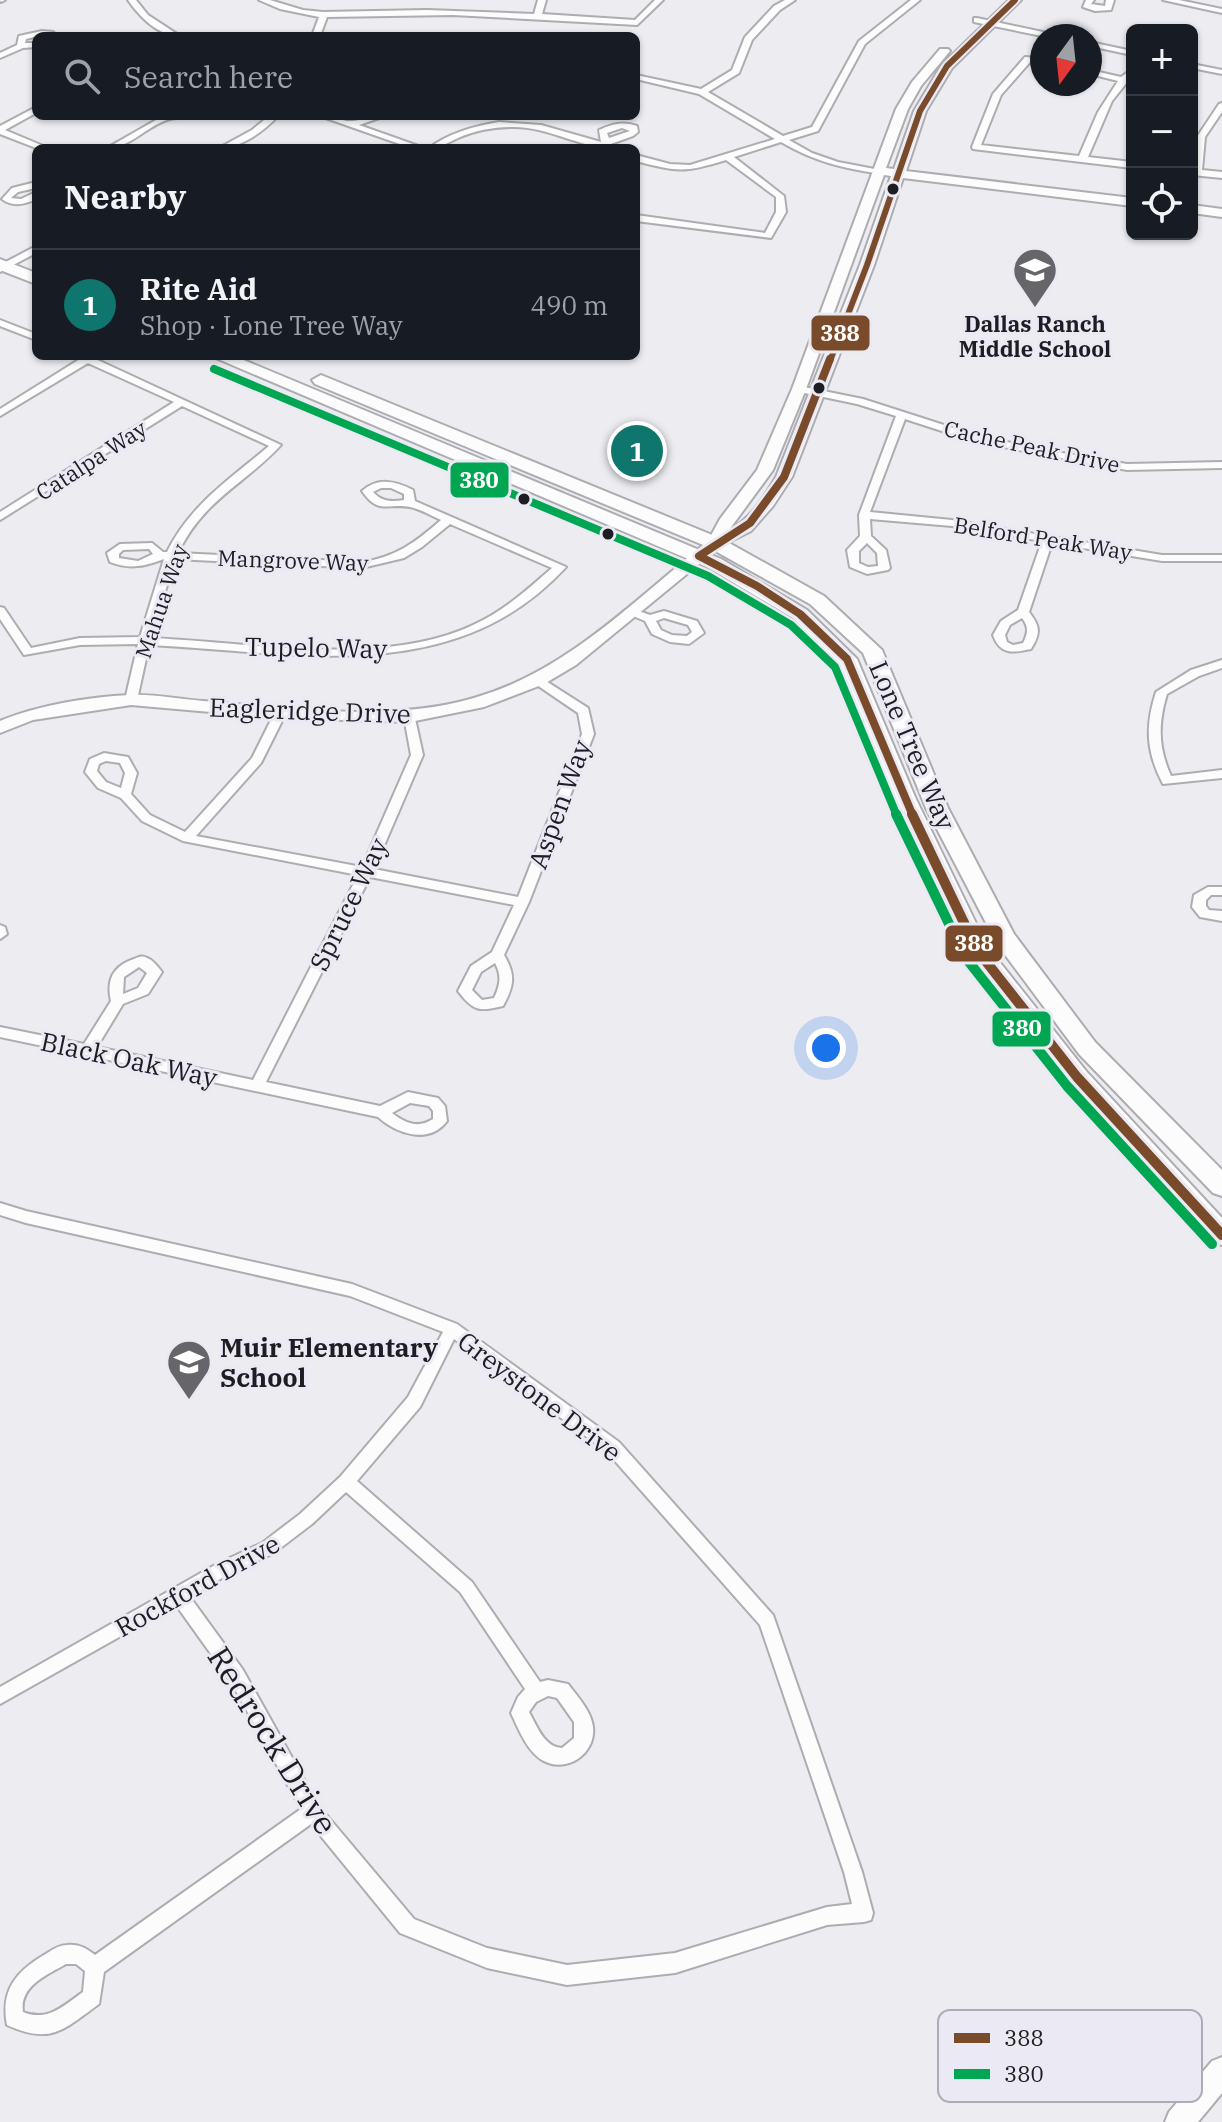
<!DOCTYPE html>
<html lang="en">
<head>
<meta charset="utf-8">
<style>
	body { margin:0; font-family:"IBM Plex Serif",serif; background:#20242c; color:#f1f3f6 }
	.controls { position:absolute; right:24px; top:24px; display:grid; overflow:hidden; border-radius:12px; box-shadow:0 2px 6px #0004 }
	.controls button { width:72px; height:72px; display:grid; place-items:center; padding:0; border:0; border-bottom:2px solid #363941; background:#171b24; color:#f1f3f6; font:40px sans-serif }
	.compass { position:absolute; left:1030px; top:24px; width:72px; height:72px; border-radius:50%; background:#171b24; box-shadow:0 2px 6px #0004; rotate:195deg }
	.you { position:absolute; left:826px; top:1048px; width:28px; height:28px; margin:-20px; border:6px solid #fff; border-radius:50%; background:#1a73e8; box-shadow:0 0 0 12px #1a73e833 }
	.badge { display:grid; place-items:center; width:52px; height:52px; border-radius:50%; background:#0f766e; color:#fff; font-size:26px; font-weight:700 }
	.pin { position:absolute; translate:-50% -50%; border:4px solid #fff; box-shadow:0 2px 8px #0006 }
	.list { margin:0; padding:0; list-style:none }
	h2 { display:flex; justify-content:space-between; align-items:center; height:104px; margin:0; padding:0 32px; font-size:34px }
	h2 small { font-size:26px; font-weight:400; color:#9ea1a6 }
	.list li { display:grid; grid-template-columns:52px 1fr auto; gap:24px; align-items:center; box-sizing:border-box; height:112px; padding:0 32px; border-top:2px solid #363941 }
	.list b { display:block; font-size:30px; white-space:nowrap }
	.list p { margin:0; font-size:26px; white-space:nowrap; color:#9ea1a6 }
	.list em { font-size:26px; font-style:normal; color:#9ea1a6 }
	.icon { flex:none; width:44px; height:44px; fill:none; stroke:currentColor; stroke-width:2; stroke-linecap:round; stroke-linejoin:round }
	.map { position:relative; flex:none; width:1222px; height:2122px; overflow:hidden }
	.search { position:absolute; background:#171b24; box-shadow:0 2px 6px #0004; left:32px; top:32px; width:608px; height:88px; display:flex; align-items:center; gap:20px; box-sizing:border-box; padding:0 28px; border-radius:12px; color:#9ea1a6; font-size:30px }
	.panel { position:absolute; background:#171b24; box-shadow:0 2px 6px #0004; left:32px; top:144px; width:608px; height:216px; border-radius:12px }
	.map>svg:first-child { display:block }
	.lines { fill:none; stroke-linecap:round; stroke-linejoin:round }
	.street-casing { stroke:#adacb1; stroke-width:4 }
	.secondary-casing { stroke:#adacb1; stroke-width:4 }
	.primary-casing { stroke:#adacb1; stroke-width:4 }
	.street { fill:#fcfcfd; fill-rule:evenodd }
	.secondary { fill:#fcfcfd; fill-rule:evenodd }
	.primary { fill:#fcfcfd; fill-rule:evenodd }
	.bus-1-far2-casing { stroke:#eae9f4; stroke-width:10 }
	.bus-1-far1-casing { stroke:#eae9f4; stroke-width:13 }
	.bus-1-casing { stroke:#eae9f4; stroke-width:16 }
	.bus-2-far1-casing { stroke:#eae9f4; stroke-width:13 }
	.bus-2-casing { stroke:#eae9f4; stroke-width:16 }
	.bus-1-far2 { stroke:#7a4b2a; stroke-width:6 }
	.bus-1-far1 { stroke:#7a4b2a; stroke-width:8 }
	.bus-1 { stroke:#7a4b2a; stroke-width:10 }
	.bus-2-far1 { stroke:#00a651; stroke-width:8 }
	.bus-2 { stroke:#00a651; stroke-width:10 }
	.bus-dot { fill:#1e1d21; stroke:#eae9f4; stroke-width:3 }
	.labels { text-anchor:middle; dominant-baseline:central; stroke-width:6; stroke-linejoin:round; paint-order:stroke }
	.far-poi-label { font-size:22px; font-weight:bold; fill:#1e1d21; stroke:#eae9f4 }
	.far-street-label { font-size:22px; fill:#1e1d21; stroke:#eae9f4 }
	.street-label { font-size:26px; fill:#1e1d21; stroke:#eae9f4 }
	.poi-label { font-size:26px; font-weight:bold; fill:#1e1d21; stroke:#eae9f4; text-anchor:start }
	.near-street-label { font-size:32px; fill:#1e1d21; stroke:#eae9f4 }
	.key { fill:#eae9f4; stroke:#adacb5; stroke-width:2 }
	.key-label { font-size:22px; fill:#1e1d21 }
	.line-badge { stroke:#eae9f4; stroke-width:3 }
	.badge-label { font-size:22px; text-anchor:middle; font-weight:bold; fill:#fff }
</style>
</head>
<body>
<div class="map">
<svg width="1222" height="2122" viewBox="0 0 1222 2122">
	<rect width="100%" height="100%" fill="#ececf1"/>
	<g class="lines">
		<g class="street-casing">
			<path id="street" d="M0 0H5L1 2Z
				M128 0H136L148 15 180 36C158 36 140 17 128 0Z
				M259 0H270L303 10 323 12 427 10 534 14 538 0H546L542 14 635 20 655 0H663L637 25 453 15 327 17 320 36H312L319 17 280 9Z
				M785 0H795L780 10 752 40 739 73 708 92 783 136 812 127 859 41 911 0H920L865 44 818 131 789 140 812 153 838 162 885 171 881 174C843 168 815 162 781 142L734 157 784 196 786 212 771 238 636 221V215L765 233 776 212V197L726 160C684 173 678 172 636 161V155L670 164 690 165 775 139 699 94 636 79V75L701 89 732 70 745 37 774 6Z
				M1086 0H1094L1091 4 1105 6 1106 0H1114L1111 10 1095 11 1083 7Z
				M1163 0H1179L1222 9V13Z
				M977 18 1052 34 1056 36H1042L974 22V18Z
				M42 31 53 32 57 36H38L26 39 25 43H36V47L23 48 0 58V53L17 45 19 36Z
				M1090 42 1132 51V55L1090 46Z
				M1025 57 1042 58V62H1030L1001 95 981 145 1079 156 1098 112 1118 81 1090 74V70L1121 77 1132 69V76L1112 101 1088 157 1132 162V168L973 149 972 147 993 94Z
				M1192 64 1222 70V74L1192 68Z
				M1222 103V112L1205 137 1202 170 1222 172V178L1192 175 1197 137 1219 104Z
				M36 107V113L5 130 48 148H36L0 134V126Z
				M163 116H188C182 119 177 117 170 119 147 125 131 148 107 148Z
				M269 116H278C263 132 241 148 219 148L252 130Z
				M320 116C331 116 344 122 352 121 364 120 373 116 385 116L359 125 424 148H411Z
				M499 122 541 125 601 142 599 130C612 124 623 121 637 126L638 132 633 136 608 145 613 148C580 148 549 127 514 127 495 127 476 130 458 138 447 143 441 148 429 148 449 133 474 126 499 122ZM622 128 630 131 609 138 607 133Z
				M36 182V188L18 192 11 198 21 199 36 192V199C24 205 12 207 2 199L12 188Z
				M36 246V253L0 272V265Z
				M0 320 36 334V340L0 326Z
				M76 356H89L281 445C244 485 204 499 178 553L362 562C396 557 416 542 441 520 432 516 420 509 410 507 388 503 378 515 362 491 378 477 395 481 413 490L415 501 566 567C454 689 295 652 149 645L137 700 131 704 127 703 125 700 138 644 80 645 24 655 0 619V607L4 608 31 648 80 638 140 637 164 559C145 566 131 570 110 562L107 553 120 544 152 543 163 552H167C190 505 230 479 269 446L182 406 0 520V512L174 402 88 363 0 416V409L80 359ZM381 488H391L404 494V500C392 502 382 502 373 492ZM450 524 552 568C528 589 503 612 473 625 382 668 249 642 151 638L175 559 362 568 404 558 422 547ZM149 549 153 554 138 561 119 558V554L123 550Z
				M799 386 863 399 978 436 1051 451 1127 464 1222 462V468L1127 470 976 442 905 419 870 512 952 520 1162 555H1222V561H1162L1052 543 1029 612C1040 626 1041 633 1031 649 1013 653 1000 655 993 635L1001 621 1018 610 1042 541 952 526 870 519 871 536 886 550 890 568 888 570 867 574 850 567 847 550 860 536 859 515 896 416 857 404 795 391V387ZM867 543 877 553 878 566 868 567 859 563V551ZM1022 618C1029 627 1028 633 1023 643L1013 645 1007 642 1005 635 1010 625Z
				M630 608 650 615 664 611 697 621 704 633 689 644 670 642 652 634 645 621 626 613 624 611ZM664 618 688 625 692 632 687 636 672 635 661 630 656 621Z
				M1222 660V668L1199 676 1167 694C1158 724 1158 747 1171 776L1222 770V778L1163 784C1146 752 1145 726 1156 692L1191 670Z
				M538 676 588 708 594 734 529 902 504 955C516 975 514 986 503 1006 479 1012 473 1011 458 991L471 966 492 952 514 905 370 877 266 1082 380 1106 408 1092 438 1098 445 1106 447 1121C429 1145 397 1134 378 1117L0 1037V1027L84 1044 111 1001C106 980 113 966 134 959 139 957 142 955 147 958 153 960 158 967 162 972L148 994 123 1004 97 1047 253 1080 358 875 183 841 142 821 121 798 98 788 85 772 90 759 104 753 128 757 137 773 131 794 150 815 185 832 252 758 276 710H284L286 713 261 763 196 836 362 867 411 755 404 717 410 713 414 714 423 755 374 869 518 897 582 734 578 713 534 683V677ZM106 761 120 763 125 773 121 788 106 782 97 771 99 764ZM495 963C502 976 500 985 494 998L482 1000 472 990 481 972ZM139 967 147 973 138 988 123 994 124 977ZM410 1103 429 1106 433 1111V1119C418 1129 405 1123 392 1113Z
				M1208 887H1222V895H1211L1206 900V906L1209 910 1222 911V921L1200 917 1192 907 1194 895Z
				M0 925 5 927 7 934 0 939Z
				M0 1203 26 1211 352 1284 457 1324 619 1442 773 1615 862 1872 873 1913 871 1920 864 1922 827 1925 675 1973 567 1985 487 1968 400 1933 311 1824 104 1972 99 2004C63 2030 51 2045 7 2025 0 1990 17 1971 44 1955 51 1951 58 1945 67 1945 79 1944 86 1948 95 1955L301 1809 231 1682 176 1605 0 1704V1687L215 1565 262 1543 300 1514 340 1477 408 1397 443 1332 350 1296 26 1223 0 1215ZM454 1339 607 1452 760 1625 844 1872 852 1904 827 1907 675 1953 567 1965 487 1948 414 1919 319 1806 243 1670 190 1597 227 1575 274 1553 312 1524 346 1492 460 1592 525 1689 518 1697 511 1713C518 1728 527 1751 542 1760 565 1774 596 1755 593 1727 591 1711 578 1697 568 1684L548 1680 540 1682 472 1582 357 1481 420 1407ZM548 1696 557 1698 574 1722V1738L562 1748C544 1747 537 1726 529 1712L536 1702ZM66 1964H76L85 1971 83 1992C63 2006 48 2022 23 2012 19 1986 47 1975 66 1964Z"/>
		</g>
		<g class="secondary-casing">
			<path id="secondary" d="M1009 0H1021L952 68 926 111 906 171 1132 198V206L903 178 874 265 792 477 773 506 751 531 721 546 576 665 544 684 484 707 410 722 280 718 131 705 33 720 0 733V721C39 705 88 697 130 695 154 694 179 699 203 701 289 708 390 723 474 698 566 672 636 599 708 541L720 519 757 470 792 389 896 109 912 82 940 49H948L950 51 921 86 908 109 886 168 894 169 914 111 941 66ZM884 175 891 176 860 265 776 477C764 497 751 519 729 530L773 470 806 389Z
				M1192 205 1222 209V217L1192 213Z
				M1222 2057V2093L1198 2122H1165L1169 2112 1212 2061Z"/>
		</g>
		<g class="primary-casing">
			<path id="primary" d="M0 259 36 273V284L0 270Z
				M211 356H234L721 559 807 610 857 659 915 797 987 946 1086 1071 1222 1218V1245L1213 1242 1068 1083 969 956 893 797 838 662 793 618 707 567Z
				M321 375 722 539 824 596 882 650 948 808 1014 934 1095 1042 1222 1170V1196L1213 1193 1079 1054 997 944 926 808 863 653 810 604 708 547 315 384 312 380Z"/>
		</g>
		<use href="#street" class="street"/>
		<use href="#secondary" class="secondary"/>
		<use href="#primary" class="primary"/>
		<g class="bus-1-far2-casing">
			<path id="bus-1-far2" d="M830 361 867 265 920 111 947 66 1015 0"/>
		</g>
		<g class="bus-1-far1-casing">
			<path id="bus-1-far1" d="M830 359 784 477 750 523 699 556 757 586 800 614 847 659 913 816"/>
		</g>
		<g class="bus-1-casing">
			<path id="bus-1" d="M912 814 977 950 1077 1077 1222 1235"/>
		</g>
		<g class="bus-2-far1-casing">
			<path id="bus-2-far1" d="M214 369 708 576 791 625 835 667 897 816"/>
		</g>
		<g class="bus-2-casing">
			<path id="bus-2" d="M896 814 965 957 1067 1086 1212 1244"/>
		</g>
		<use href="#bus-1-far2" class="bus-1-far2"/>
		<use href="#bus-1-far1" class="bus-1-far1"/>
		<use href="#bus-1" class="bus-1"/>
		<use href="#bus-2-far1" class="bus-2-far1"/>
		<use href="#bus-2" class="bus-2"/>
	</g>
	<defs>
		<g id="school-pin" transform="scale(2.3)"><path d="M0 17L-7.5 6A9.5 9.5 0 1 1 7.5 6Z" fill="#66656a" stroke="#eae9f4"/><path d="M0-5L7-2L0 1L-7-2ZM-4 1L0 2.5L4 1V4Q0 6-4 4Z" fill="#fff"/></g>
	</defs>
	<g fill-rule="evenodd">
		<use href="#school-pin" x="1035" y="270"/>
		<use href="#school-pin" x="189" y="1362"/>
	</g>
	<g class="bus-dot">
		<circle cx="893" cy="189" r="7"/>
		<circle cx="819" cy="388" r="7"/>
		<circle cx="524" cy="499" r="7"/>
		<circle cx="608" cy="534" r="7"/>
	</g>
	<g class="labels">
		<g class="far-poi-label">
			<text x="1035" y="323">Dallas Ranch<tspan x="1035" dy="25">Middle School</tspan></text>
		</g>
		<g class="far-street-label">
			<text transform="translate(1032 446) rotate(12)">Cache Peak Drive</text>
			<text transform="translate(91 460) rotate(-33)">Catalpa Way</text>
			<text transform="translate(1043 538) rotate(9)">Belford Peak Way</text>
			<text transform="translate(293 560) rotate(2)">Mangrove Way</text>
			<text transform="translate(161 601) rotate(-71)">Mahua Way</text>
		</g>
		<g class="street-label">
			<text transform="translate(316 647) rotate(1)">Tupelo Way</text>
			<text transform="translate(310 710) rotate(2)">Eagleridge Drive</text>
			<text transform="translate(913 745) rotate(67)">Lone Tree Way</text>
			<text transform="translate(559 804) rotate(-70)">Aspen Way</text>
			<text transform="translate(348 904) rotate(-64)">Spruce Way</text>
			<text transform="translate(129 1059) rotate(12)">Black Oak Way</text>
			<text transform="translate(540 1396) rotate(37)">Greystone Drive</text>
			<text transform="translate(197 1585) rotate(-29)">Rockford Drive</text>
		</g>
		<g class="poi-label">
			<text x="220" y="1347">Muir Elementary<tspan x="220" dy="30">School</tspan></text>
		</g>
		<g class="near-street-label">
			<text transform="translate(273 1740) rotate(58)">Redrock Drive</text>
		</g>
	</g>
	<rect x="938" y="2010" width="264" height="92" rx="12" class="key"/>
	<rect x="954" y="2033" width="36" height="10" fill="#7a4b2a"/>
	<rect x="954" y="2069" width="36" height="10" fill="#00a651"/>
	<g class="key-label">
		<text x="1004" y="2046">388</text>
		<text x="1004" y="2082">380</text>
	</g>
	<g class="line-badge">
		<rect x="810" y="314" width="61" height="38" rx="8" fill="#7a4b2a"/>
		<rect x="449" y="461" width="61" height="38" rx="8" fill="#00a651"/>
		<rect x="944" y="924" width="60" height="39" rx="8" fill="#7a4b2a"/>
		<rect x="991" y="1010" width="61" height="38" rx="8" fill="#00a651"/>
	</g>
	<g class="badge-label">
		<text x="840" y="341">388</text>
		<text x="479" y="488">380</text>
		<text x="974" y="951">388</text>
		<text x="1022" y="1036">380</text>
	</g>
</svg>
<div class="controls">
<button>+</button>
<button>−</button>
<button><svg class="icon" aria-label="locate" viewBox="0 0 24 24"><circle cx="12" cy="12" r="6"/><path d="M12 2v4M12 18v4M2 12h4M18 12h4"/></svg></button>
</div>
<svg class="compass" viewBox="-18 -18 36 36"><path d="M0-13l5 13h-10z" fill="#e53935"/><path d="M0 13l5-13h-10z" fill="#9ea1a6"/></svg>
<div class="you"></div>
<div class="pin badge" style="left:637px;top:451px">1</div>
<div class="search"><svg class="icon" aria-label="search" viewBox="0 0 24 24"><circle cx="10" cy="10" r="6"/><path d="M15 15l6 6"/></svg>Search here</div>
<section class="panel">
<h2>Nearby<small></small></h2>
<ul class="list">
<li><span class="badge">1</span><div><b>Rite Aid</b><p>Shop · Lone Tree Way</p></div><em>490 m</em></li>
</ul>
</section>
</div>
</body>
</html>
